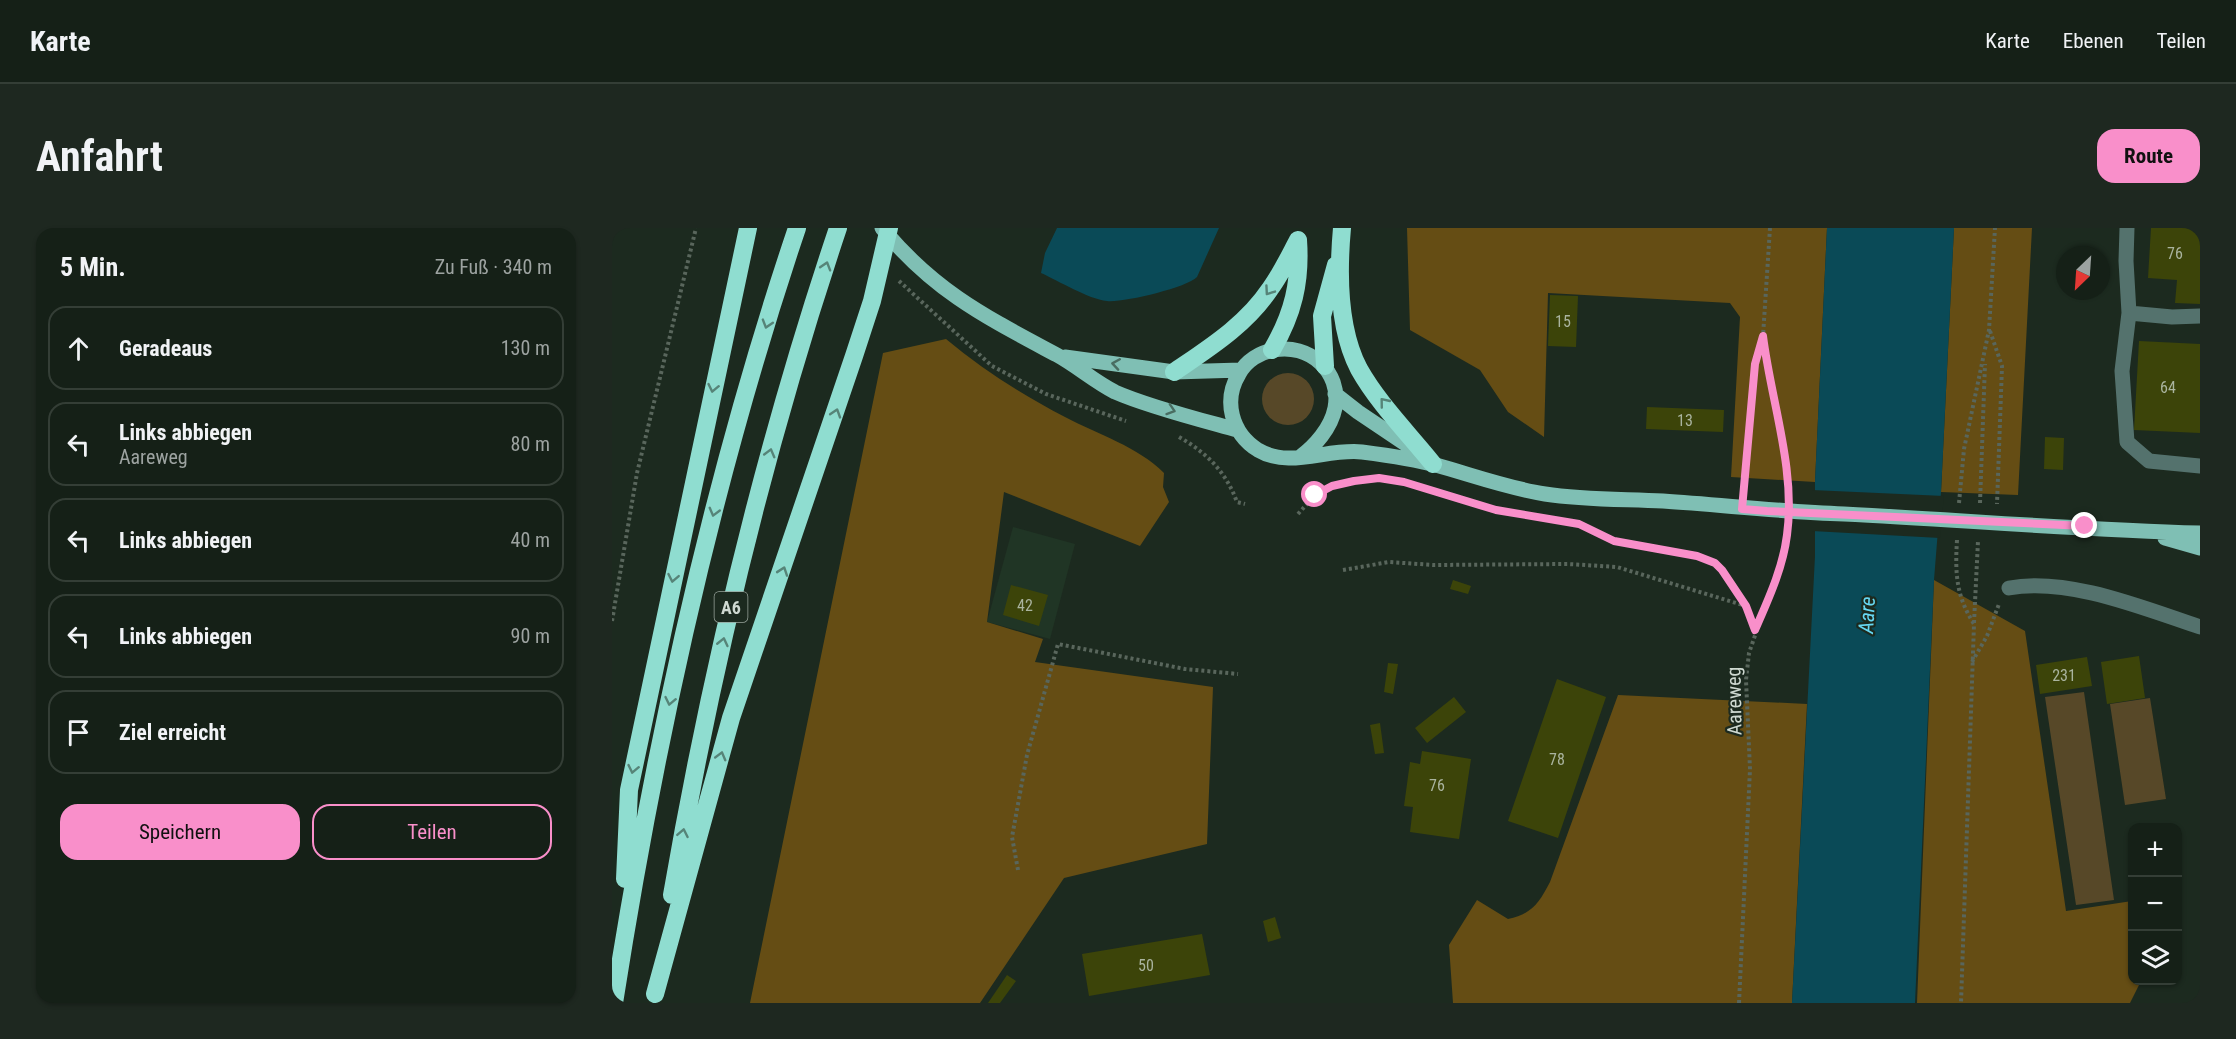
<!DOCTYPE html>
<html lang="de">
<head>
<meta charset="utf-8">
<style>
	body { margin:0; font-family:"Roboto Condensed",sans-serif; background:#1e2820; color:#f1f3f6 }
	.controls { position:absolute; right:18px; bottom:18px; display:grid; overflow:hidden; border-radius:12px; box-shadow:0 2px 4px #0004 }
	.controls button { width:54px; height:54px; display:grid; place-items:center; padding:0; border:0; border-bottom:2px solid #343e36; background:#152017; color:#f1f3f6; font:30px sans-serif }
	.compass { position:absolute; left:1444px; top:18px; width:54px; height:54px; border-radius:50%; background:#152017; box-shadow:0 2px 4px #0004; rotate:205deg }
	.stop { position:absolute; width:18px; height:18px; margin:-14px; border:4px solid #f98fca; border-radius:50%; background:#fff }
	.stop.end { background:#f98fca; border-color:#fff; box-shadow:0 2px 6px #0008 }
	.list { margin:0; padding:0; list-style:none }
	h2 { display:flex; justify-content:space-between; align-items:center; height:78px; margin:0; padding:0 24px; font-size:26px }
	h2 small { font-size:20px; font-weight:400; color:#9da3a1 }
	.list li { display:grid; grid-template-columns:39px 1fr auto; gap:18px; align-items:center; box-sizing:border-box; height:84px; margin:0 12px 12px; padding:0 12px; border:2px solid #343e36; border-radius:18px }
	.list b { display:block; font-size:22px; white-space:nowrap }
	.list p { margin:0; font-size:20px; white-space:nowrap; color:#9da3a1 }
	.list em { font-size:20px; font-style:normal; color:#9da3a1 }
	.actions { display:flex; gap:12px; padding:18px 24px }
	.actions a { flex:1; padding:14px 0; border:2px solid #f98fca; border-radius:18px; text-align:center; font-size:21px; color:#f98fca }
	.actions .main { background:#f98fca; color:#111 }
	.icon { flex:none; width:33px; height:33px; fill:none; stroke:currentColor; stroke-width:2; stroke-linecap:round; stroke-linejoin:round }
	.map { position:relative; flex:none; width:1588px; height:775px; overflow:hidden; border-radius:18px }
	header { display:flex; align-items:center; gap:36px; box-sizing:border-box; height:84px; padding:0 30px; background:#152017; border-bottom:2px solid #343e36 }
	header strong { font-size:28px }
	nav { display:flex; gap:33px; margin-inline-start:auto; font-size:21px }
	.intro { display:flex; align-items:center; justify-content:space-between; box-sizing:border-box; height:144px; padding:0 36px }
	h1 { margin:0; font-size:42px }
	.button { padding:15px 27px; border-radius:18px; background:#f98fca; color:#111; font-size:21px; font-weight:700 }
	main { display:flex; gap:36px; padding:0 36px }
	aside { flex:1; background:#152017; border-radius:18px; box-shadow:0 2px 4px #0004 }
	.map>svg:first-child { display:block }
	.built { fill:#203525 }
	.green { fill:#574828 }
	.forest { fill:#654d14 }
	.water { fill:#0a4a57 }
	.pier { fill:#1c2a1f }
	.building { fill:#3c4409 }
	.lines { fill:none; stroke-linecap:round; stroke-linejoin:round }
	.path { stroke:#59665c; stroke-width:4; stroke-dasharray:3 3; stroke-linecap:butt }
	.minor { stroke:#54726d; stroke-width:15 }
	.major { stroke:#7fbfb4; stroke-width:15 }
	.highway { stroke:#8fddd0; stroke-width:18 }
	.oneway { stroke:#568478 }
	.oneway2 { stroke:#496d62 }
	.route { stroke:#f98fca; stroke-width:8 }
	.labels { text-anchor:middle; dominant-baseline:central; stroke-width:4.5; stroke-linejoin:round; paint-order:stroke }
	.number-label { font-size:16px; fill:#aab49f }
	.shield { fill:#1c2a1f; stroke:#99a49c; stroke-width:1.5 }
	.shield-label { font-size:18px; font-weight:bold; fill:#cfd9d1 }
	.street-label { font-size:20px; fill:#cfd9d1; stroke:#1c2a1f }
	.water-label { font-size:21px; font-style:italic; fill:#66d7f2; stroke:#1c2a1f }
</style>
</head>
<body>
<header>
<strong>Karte</strong>
<nav><a>Karte</a><a>Ebenen</a><a>Teilen</a></nav>
</header>
<div class="intro"><h1>Anfahrt</h1><a class="button">Route</a></div>
<main>
<aside>
<h2>5 Min.<small>Zu Fuß · 340 m</small></h2>
<ul class="list">
<li><svg class="icon" aria-label="ahead" viewBox="0 0 24 24"><path d="M12 20V5M6 11l6-6 6 6"/></svg><div><b>Geradeaus</b></div><em>130 m</em></li>
<li><svg class="icon" aria-label="left" viewBox="0 0 24 24"><path d="M17 20v-9H6M10 6l-5 5 5 5"/></svg><div><b>Links abbiegen</b><p>Aareweg</p></div><em>80 m</em></li>
<li><svg class="icon" aria-label="left" viewBox="0 0 24 24"><path d="M17 20v-9H6M10 6l-5 5 5 5"/></svg><div><b>Links abbiegen</b></div><em>40 m</em></li>
<li><svg class="icon" aria-label="left" viewBox="0 0 24 24"><path d="M17 20v-9H6M10 6l-5 5 5 5"/></svg><div><b>Links abbiegen</b></div><em>90 m</em></li>
<li><svg class="icon" aria-label="arrive" viewBox="0 0 24 24"><path d="M6 21V4h12l-3 4 3 4H6"/></svg><div><b>Ziel erreicht</b></div></li>
</ul>
<div class="actions"><a class="main">Speichern</a><a>Teilen</a></div>
</aside>
<div class="map">
<svg width="1588" height="775" viewBox="0 0 1588 775">
	<rect width="100%" height="100%" fill="#1c2a1f"/>
	<path class="built" d="M401 299 463 316 438 411 375 394Z"/>
	<path class="green" d="M650 171a26 26 0 1 1 52 0a26 26 0 1 1-52 0Z
		M1472 464 1502 672 1464 677 1433 469Z
		M1538 470 1554 571 1513 577 1498 476Z"/>
	<path class="forest" d="M795 0H1215L1203 254 1119 249 1128 89 1118 75 936 65 932 209 896 184 868 142 798 102Z
		M1342 0H1420L1406 267 1329 264Z
		M334 111C371 142 411 167 453 189 487 207 525 218 552 245L551 259 557 274 528 318 392 264 375 394 431 411 423 434 601 459 595 616 452 650 368 775H138L271 125Z
		M1322 352 1413 403 1454 683 1520 673V752L1529 753 1518 775H1305Z
		M1006 467 1195 476 1180 775H841L837 717 865 672 896 691C920 686 927 675 938 654Z"/>
	<path class="water" d="M445 0H607L585 49C574 60 510 75 495 73 476 71 447 53 429 45L433 25Z
		M1215 0H1342L1329 264 1322 352 1303 775H1180L1203 328V254Z"/>
	<path class="pier" d="M1200 262 1332 268 1328 310 1200 303Z"/>
	<path class="building" d="M1539 0H1588V76L1563 75 1565 52 1536 50Z
		M938 67 966 68 964 119 936 118Z
		M1527 113 1588 116V205L1522 202Z
		M1035 179 1112 182 1111 204 1034 201Z
		M1433 209 1452 210 1451 242 1432 241Z
		M841 352 859 358 856 366 838 361Z
		M399 357 436 367 427 398 391 387Z
		M1527 428 1533 470 1495 476 1489 434Z
		M1475 429 1480 458 1428 466 1424 437Z
		M776 435 786 436 781 466 772 464Z
		M945 451 994 469 946 610 896 593Z
		M842 469 854 484 815 515 803 500Z
		M768 495 772 525 763 526 758 497Z
		M810 523 859 531 847 611 798 604 801 579 792 578 798 534 808 536Z
		M663 689 669 710 656 714 651 693Z
		M590 706 598 747 477 768 470 726Z
		M395 747 404 753 388 775H376Z"/>
	<g class="lines">
		<path class="path" d="M1158 0 1151 108 1171 217 1176 264
			M287 53 380 138 434 166 514 193
			M1378 103 1390 138 1385 276
			M567 209C595 225 614 244 625 274L633 276
			M1131 261 1143 136 1150 111
			M1347 275 1352 221 1377 102 1383 0
			M1368 275 1373 136
			M686 286 703 267 720 258 767 250 792 254 884 282 967 296 1002 313 1085 328 1103 335 1122 357 1143 402
			M1345 312C1343 345 1344 368 1362 396L1349 775
			M731 342 777 334 822 337 956 336 1005 339 1134 378
			M0 393 25 245 84 0
			M1362 395 1366 313
			M1360 434 1375 408 1387 376
			M406 642 400 609 415 527 446 416 573 441 626 446
			M1127 775 1138 541 1134 452 1137 425 1170 329 1175 301"/>
		<path class="minor" d="M1515 0 1514 33 1517 85 1510 143 1515 214 1537 233 1588 238
			M1517 85 1560 89 1588 88
			M1397 360C1456 349 1531 380 1588 399"/>
		<path class="major" d="M270 0C323 64 374 89 445 127 465 138 483 154 503 164 537 179 589 192 625 202
			M453 129 562 144 629 142
			M723 166 746 184 804 223
			M688 229C703 218 719 200 723 180 730 143 696 115 662 122 648 124 634 133 627 146 611 172 619 205 646 222 678 241 715 220 750 224 773 227 802 231 824 237 860 247 895 260 933 266 972 272 1012 271 1051 273 1112 277 1171 284 1232 286 1351 292 1469 302 1588 305
			M1553 310 1588 320"/>
		<path class="highway" d="M730 0C726 44 726 101 747 141 766 175 797 206 821 236
			M660 122C681 86 689 54 686 12
			M713 138 710 88 724 37
			M562 144C597 120 634 97 658 61 669 46 677 29 686 12
			M13 651 17 562 136 0
			M60 667C99 442 153 217 226 0
			M43 766 119 490 242 128 260 73 277 0
			M2 775C43 513 100 252 185 0"/>
	</g>
	<defs><path id="oneway-chevron" d="M-2-3.5L2.5 0L-2 3.5" fill="none" stroke-width="1.6" stroke-linecap="round" stroke-linejoin="round" transform="scale(1.5)"/></defs>
	<g class="oneway">
		<use href="#oneway-chevron" transform="translate(214 38) rotate(-73)"/>
		<use href="#oneway-chevron" transform="translate(657 63) rotate(125)"/>
		<use href="#oneway-chevron" transform="translate(155 96) rotate(107)"/>
		<use href="#oneway-chevron" transform="translate(101 160) rotate(102)"/>
		<use href="#oneway-chevron" transform="translate(772 174) rotate(-129)"/>
		<use href="#oneway-chevron" transform="translate(224 185) rotate(-72)"/>
		<use href="#oneway-chevron" transform="translate(158 225) rotate(-75)"/>
		<use href="#oneway-chevron" transform="translate(102 284) rotate(105)"/>
		<use href="#oneway-chevron" transform="translate(171 343) rotate(-71)"/>
		<use href="#oneway-chevron" transform="translate(61 350) rotate(101)"/>
		<use href="#oneway-chevron" transform="translate(111 414) rotate(-77)"/>
		<use href="#oneway-chevron" transform="translate(58 473) rotate(102)"/>
		<use href="#oneway-chevron" transform="translate(109 528) rotate(-75)"/>
		<use href="#oneway-chevron" transform="translate(21 541) rotate(102)"/>
		<use href="#oneway-chevron" transform="translate(71 605) rotate(-79)"/>
	</g>
	<g class="oneway2">
		<use href="#oneway-chevron" transform="translate(504 136) rotate(-171)"/>
		<use href="#oneway-chevron" transform="translate(559 182) rotate(18)"/>
	</g>
	<g class="lines">
		<path class="route" d="M703 267 720 258 742 253 767 250 792 254 884 282 967 296 1002 313 1085 328 1103 335 1110 342 1134 378 1143 402C1156 372 1171 340 1175 307 1184 241 1159 173 1151 108L1143 136 1130 281 1155 283 1473 298"/>
	</g>
	<g class="labels">
		<g class="number-label">
			<text x="1563" y="25">76</text>
			<text x="951" y="93">15</text>
			<text x="1556" y="159">64</text>
			<text x="1073" y="192">13</text>
			<text x="413" y="377">42</text>
			<text x="1452" y="447">231</text>
			<text x="945" y="531">78</text>
			<text x="825" y="557">76</text>
			<text x="534" y="737">50</text>
		</g>
		<rect class="shield" x="102.5" y="364" width="33" height="30" rx="4.5"/>
		<g class="shield-label">
			<text x="119" y="379">A6</text>
		</g>
		<g class="street-label">
			<text transform="translate(1122 473) rotate(-91)">Aareweg</text>
		</g>
		<g class="water-label">
			<text transform="translate(1255 387) rotate(-87)">Aare</text>
		</g>
	</g>
</svg>
<div class="controls">
<button>+</button>
<button>−</button>
<button><svg class="icon" aria-label="layers" viewBox="0 0 24 24"><path d="M12 4l9 5-9 5-9-5zM3 14l9 5 9-5"/></svg></button>
</div>
<svg class="compass" viewBox="-18 -18 36 36"><path d="M0-13l5 13h-10z" fill="#e53935"/><path d="M0 13l5-13h-10z" fill="#9da3a1"/></svg>
<div class="stop" style="left:703px;top:267px"></div>
<div class="stop end" style="left:1473px;top:298px"></div>
</div>
</main>
</body>
</html>
